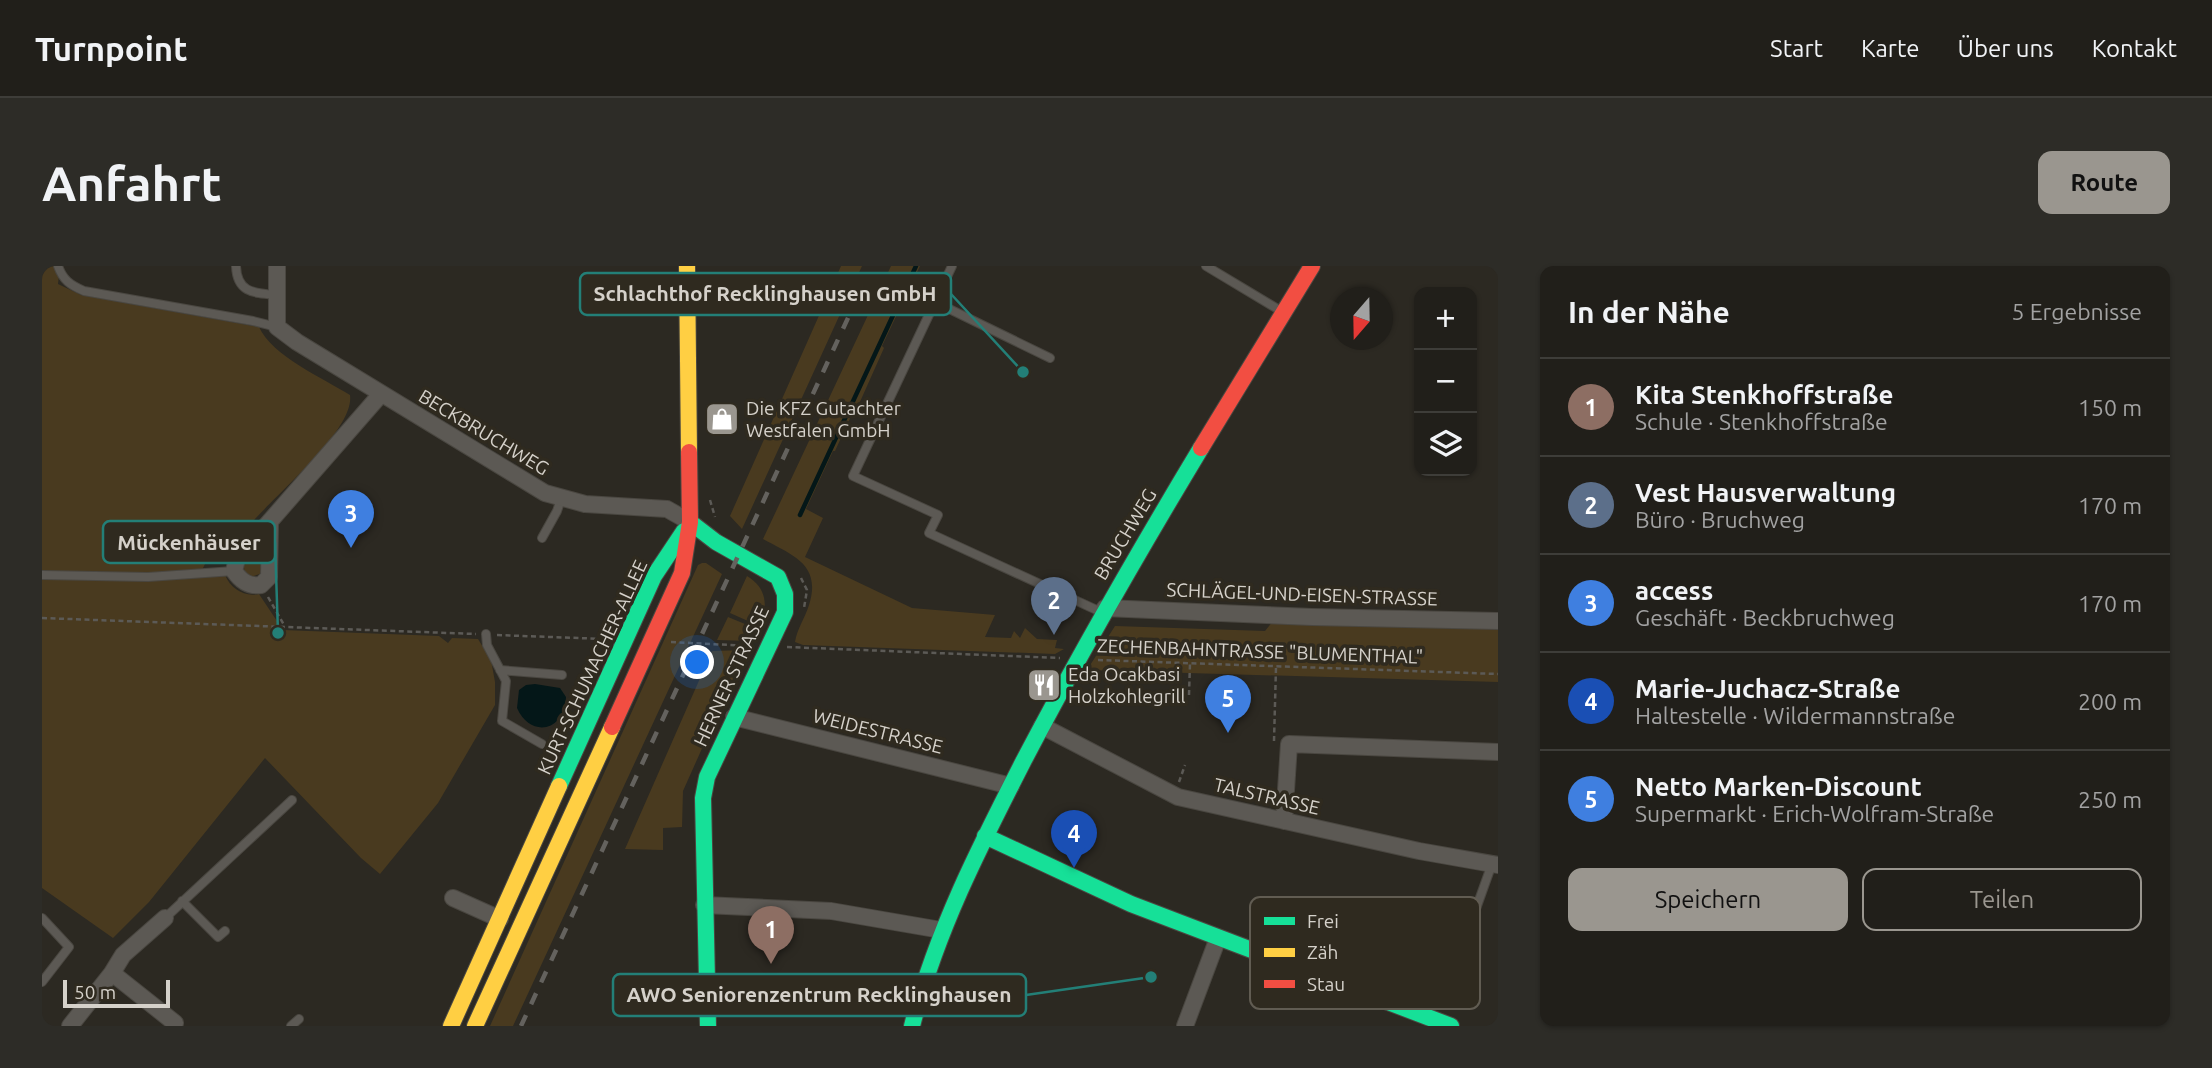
<!DOCTYPE html>
<html lang="de">
<head>
<meta charset="utf-8">
<style>
	body { margin:0; font-family:Ubuntu,sans-serif; background:#2d2c27; color:#f1f3f6 }
	.controls { position:absolute; right:21px; top:21px; display:grid; overflow:hidden; border-radius:14px; box-shadow:0 2px 5px #0004 }
	.controls button { width:63px; height:63px; display:grid; place-items:center; padding:0; border:0; border-bottom:2px solid #3e3d39; background:#211f1a; color:#f1f3f6; font:35px sans-serif }
	.compass { position:absolute; left:1288px; top:21px; width:63px; height:63px; border-radius:50%; background:#211f1a; box-shadow:0 2px 5px #0004; rotate:200deg }
	.scale { position:absolute; left:21px; bottom:18px; width:107px; box-sizing:border-box; padding-left:7px; border:4px solid #d5d1ca; border-top:0; font-size:19px; line-height:24px; white-space:nowrap; color:#d5d1ca; -webkit-text-stroke:5px #2f2a1f; paint-order:stroke }
	.you { position:absolute; left:656px; top:397px; width:24px; height:24px; margin:-18px; border:5px solid #fff; border-radius:50%; background:#1a73e8; box-shadow:0 0 0 10px #1a73e833 }
	.badge { display:grid; place-items:center; width:46px; height:46px; border-radius:50%; background:#9a968f; color:#fff; font-size:23px; font-weight:700 }
	.pin { position:absolute; translate:-50% -58px; filter:drop-shadow(0 2px 4px #0008) }
	.pin::after { content:''; position:absolute; top:37px; width:24px; height:21px; background:inherit; clip-path:polygon(0 0,100% 0,50% 100%) }
	.list { margin:0; padding:0; list-style:none }
	h2 { display:flex; justify-content:space-between; align-items:center; height:91px; margin:0; padding:0 28px; font-size:30px }
	h2 small { font-size:23px; font-weight:400; color:#a2a2a2 }
	.list li { display:grid; grid-template-columns:46px 1fr auto; gap:21px; align-items:center; box-sizing:border-box; height:98px; padding:0 28px; border-top:2px solid #3e3d39 }
	.list b { display:block; font-size:26px; white-space:nowrap }
	.list p { margin:0; font-size:23px; white-space:nowrap; color:#a2a2a2 }
	.list em { font-size:23px; font-style:normal; color:#a2a2a2 }
	.actions { display:flex; gap:14px; padding:21px 28px }
	.actions a { flex:1; padding:16px 0; border:2px solid #9a968f; border-radius:14px; text-align:center; font-size:24px; color:#9a968f }
	.actions .main { background:#9a968f; color:#111 }
	.icon { flex:none; width:38px; height:38px; fill:none; stroke:currentColor; stroke-width:2; stroke-linecap:round; stroke-linejoin:round }
	.map { position:relative; flex:none; width:1456px; height:760px; overflow:hidden; border-radius:14px }
	header { display:flex; align-items:center; gap:42px; box-sizing:border-box; height:98px; padding:0 35px; background:#211f1a; border-bottom:2px solid #3e3d39 }
	header strong { font-size:33px }
	nav { display:flex; gap:38px; margin-inline-start:auto; font-size:24px }
	.intro { display:flex; align-items:center; justify-content:space-between; box-sizing:border-box; height:168px; padding:0 42px }
	h1 { margin:0; font-size:49px }
	.button { padding:18px 32px; border-radius:14px; background:#9a968f; color:#111; font-size:24px; font-weight:700 }
	main { display:flex; gap:42px; padding:0 42px }
	aside { flex:1; background:#211f1a; border-radius:14px; box-shadow:0 2px 5px #0004 }
	.map>svg:first-child { display:block }
	.green { fill:#493a1f }
	.water { fill:#041718 }
	.lines { fill:none; stroke-linecap:round; stroke-linejoin:round }
	.stream { stroke:#041718; stroke-width:4.5 }
	.lane-casing { stroke:#4a4741; stroke-width:10 }
	.street-casing { stroke:#4a4741; stroke-width:18 }
	.fast-casing { stroke:#4a4741; stroke-width:18 }
	.slow-casing { stroke:#4a4741; stroke-width:18 }
	.jam-casing { stroke:#4a4741; stroke-width:18 }
	.path { stroke:#5c5a56; stroke-width:2.5; stroke-dasharray:5 3.5; stroke-linecap:butt }
	.lane { stroke:#5c5954; stroke-width:8 }
	.street { stroke:#5c5954; stroke-width:16 }
	.fast { stroke:#16e098; stroke-width:16 }
	.slow { stroke:#ffcf43; stroke-width:16 }
	.jam { stroke:#f24e42; stroke-width:16 }
	.rail { stroke:#64625e; stroke-width:4.5; stroke-dasharray:12 12; stroke-linecap:butt }
	.labels { text-anchor:middle; dominant-baseline:central; stroke-width:7; stroke-linejoin:round; paint-order:stroke }
	.poi-label { font-size:19px; fill:#d5d1ca; stroke:#2f2a1f; text-anchor:start }
	.street-label { font-size:19px; fill:#d5d1ca; stroke:#2f2a1f }
	.key { fill:#2f2a1f; stroke:#615c52; stroke-width:2 }
	.key-label { font-size:19px; fill:#d5d1ca }
	.leader { fill:none; stroke:#237f77; stroke-width:2.5 }
	.callout-dot { fill:#237f77; stroke:#2f2a1f; stroke-width:2.5 }
	.callout { fill:#2f2a1f; stroke:#237f77; stroke-width:2.5 }
	.callout-label { font-size:21px; text-anchor:middle; font-weight:bold; fill:#d5d1ca }
</style>
</head>
<body>
<header>
<strong>Turnpoint</strong>
<nav><a>Start</a><a>Karte</a><a>Über uns</a><a>Kontakt</a></nav>
</header>
<div class="intro"><h1>Anfahrt</h1><a class="button">Route</a></div>
<main>
<div class="map">
<svg width="1456" height="760" viewBox="0 0 1456 760">
	<rect width="100%" height="100%" fill="#2c2922"/>
	<path class="green" d="M0 0H18L16 18 39 29 217 61C230 90 281 112 308 129 314 170 205 249 184 289L169 286 157 310 183 309C189 323 202 331 217 328L241 364 397 370 406 377 410 372 436 373 449 394 453 416V439L396 537 338 608 319 592 223 492 107 636 71 672 0 622Z
		M799 0H820L700 263 688 250Z
		M849 0H878L840 80 842 82 813 147 811 146 793 185H791L764 243 781 252 763 291 870 342 953 349 943 371 969 372 972 365 978 372 983 362 995 373 1015 374 1013 382 1022 383 1013 388 761 379 753 376C755 363 763 352 767 339 780 298 750 289 721 273Z
		M217 278 222 280 220 307 209 311 203 307 201 297Z
		M660 297H664L680 308 471 760H448L656 299Z
		M705 310C723 321 726 336 720 356 717 363 716 366 710 370L706 355 688 347Z
		M686 351 703 358 707 375 675 374Z
		M1231 355 1456 362V416L1045 404 1073 360 1223 365Z
		M704 384 641 525 640 561 621 562V584L583 583 670 385Z"/>
	<path class="water" d="M493 418 518 422 524 431C523 465 489 473 475 442L477 424 484 419Z"/>
	<g class="lines">
		<path class="stream" d="M758 249 874 0"/>
		<g class="lane-casing">
			<path id="lane" d="M16 0C21 14 28 19 42 25L211 55 235 61
				M194 0C195 27 212 27 235 29
				M910 0 893 36 1008 92
				M1164 0 1239 45
				M893 36 811 210 896 249 887 267 1059 346
				M500 272 515 245 519 233
				M0 309 106 311 192 305
				M444 368 445 379 464 415 460 455 500 478
				M458 404 520 409
				M140 635 176 671 183 665
				M0 652 27 681 0 716
				M123 652 250 534
				M1410 675 1421 679 1450 598
				M249 760 257 753"/>
		</g>
		<g class="street-casing">
			<path id="street" d="M235 0V61L255 76 503 227 543 238 625 243 648 256
				M228 255 227 311 219 319C207 321 199 315 192 305L195 293 339 128
				M1063 342 1270 351 1456 355
				M692 451 969 520
				M1000 460 1136 531 1377 585 1456 599
				M1242 555 1247 478 1456 486
				M411 632 458 653
				M662 639 789 645 899 664
				M70 707 81 689 123 652
				M28 760 70 707 133 757
				M1143 760 1176 672"/>
		</g>
		<g class="fast-casing">
			<path id="fast" d="M648 256 674 276 736 311 743 328V346L665 511 661 532 666 760
				M517 520 612 310 642 265
				M943 570 1089 638 1409 760
				M870 760C894 666 937 582 981 496 1037 389 1097 285 1159 182"/>
		</g>
		<g class="slow-casing">
			<path id="slow" d="M645 0 647 186
				M409 760 517 520
				M433 760 570 461"/>
		</g>
		<g class="jam-casing">
			<path id="jam" d="M1159 182 1270 0
				M570 461 640 307 648 256 647 186"/>
		</g>
		<path class="path" d="M668 234 673 251
			M759 312 765 324 762 342
			M226 331 242 359
			M0 352 434 368
			M455 369 563 373
			M629 376 707 380
			M745 381 1018 392
			M1056 394 1456 408
			M1147 429 1148 397
			M1232 475 1234 401
			M1137 516 1143 499"/>
		<use href="#lane" class="lane"/>
		<use href="#street" class="street"/>
		<use href="#fast" class="fast"/>
		<use href="#slow" class="slow"/>
		<use href="#jam" class="jam"/>
		<path class="rail" d="M479 760 830 0"/>
	</g>
	<defs>
		<g id="shop-square" transform="scale(1.75)"><rect x="-9" y="-9" width="18" height="18" rx="4" fill="#9a968f" stroke="#2f2a1f"/><path d="M-5-2.5h2.3a2.7 3.5 0 0 1 5.4 0H5L5.5 6h-11ZM-1.5-2.5h3a1.5 2.3 0 0 0-3 0Z" fill="#fff"/></g>
		<g id="restaurant-square" transform="scale(1.75)"><rect x="-9" y="-9" width="18" height="18" rx="4" fill="#9a968f" stroke="#2f2a1f"/><path d="M-5-6h1v4h1v-4h1v4h1v-4h1v5L-1.5 .5V6h-2V.5L-5-1ZM5-6V6H3V1.5H1.5Q1.5-4 5-6Z" fill="#fff"/></g>
	</defs>
	<g fill-rule="evenodd">
		<use href="#shop-square" x="680" y="153"/>
		<use href="#restaurant-square" x="1002" y="419"/>
	</g>
	<g class="labels">
		<g class="poi-label">
			<text x="704" y="142">Die KFZ Gutachter<tspan x="704" dy="22">Westfalen GmbH</tspan></text>
			<text x="1026" y="408">Eda Ocakbasi<tspan x="1026" dy="22">Holzkohlegrill</tspan></text>
		</g>
		<g class="street-label">
			<text transform="translate(442 166) rotate(31)">BECKBRUCHWEG</text>
			<text transform="translate(1083 268) rotate(-59)">BRUCHWEG</text>
			<text transform="translate(1260 328) rotate(2)">SCHLÄGEL-UND-EISEN-STRASSE</text>
			<text transform="translate(1218 385) rotate(2)">ZECHENBAHNTRASSE "BLUMENTHAL"</text>
			<text transform="translate(550 401) rotate(-65)">KURT-SCHUMACHER-ALLEE</text>
			<text transform="translate(689 410) rotate(-65)">HERNER STRASSE</text>
			<text transform="translate(836 465) rotate(14)">WEIDESTRASSE</text>
			<text transform="translate(1225 530) rotate(13)">TALSTRASSE</text>
		</g>
	</g>
	<rect x="1208" y="631" width="230" height="112" rx="10" class="key"/>
	<rect x="1222" y="651" width="31" height="8" fill="#16e098"/>
	<rect x="1222" y="682" width="31" height="9" fill="#ffcf43"/>
	<rect x="1222" y="714" width="31" height="8" fill="#f24e42"/>
	<g class="key-label">
		<text x="1265" y="662">Frei</text>
		<text x="1265" y="693">Zäh</text>
		<text x="1265" y="725">Stau</text>
	</g>
	<path class="leader" d="M981 106L909 28M236 367L233 276M1109 711L984 729"/>
	<g class="callout-dot">
		<circle cx="981" cy="106" r="7"/>
		<circle cx="236" cy="367" r="7"/>
		<circle cx="1109" cy="711" r="7"/>
	</g>
	<g class="callout">
		<rect x="538" y="7" width="371" height="42" rx="7"/>
		<rect x="61" y="255" width="172" height="42" rx="7"/>
		<rect x="571" y="708" width="413" height="42" rx="7"/>
	</g>
	<g class="callout-label">
		<text x="723" y="35">Schlachthof Recklinghausen GmbH</text>
		<text x="147" y="284">Mückenhäuser</text>
		<text x="777" y="736">AWO Seniorenzentrum Recklinghausen</text>
	</g>
</svg>
<div class="controls">
<button>+</button>
<button>−</button>
<button><svg class="icon" aria-label="layers" viewBox="0 0 24 24"><path d="M12 4l9 5-9 5-9-5zM3 14l9 5 9-5"/></svg></button>
</div>
<svg class="compass" viewBox="-18 -18 36 36"><path d="M0-13l5 13h-10z" fill="#e53935"/><path d="M0 13l5-13h-10z" fill="#a2a2a2"/></svg>
<div class="scale">50 m</div>
<div class="you"></div>
<div class="pin badge" style="left:729px;top:698px;background:#8d6e63">1</div>
<div class="pin badge" style="left:1012px;top:369px;background:#5c6f8a">2</div>
<div class="pin badge" style="left:309px;top:282px;background:#3f7fe0">3</div>
<div class="pin badge" style="left:1032px;top:602px;background:#1a4fb4">4</div>
<div class="pin badge" style="left:1186px;top:467px;background:#3f7fe0">5</div>
</div>
<aside>
<h2>In der Nähe<small>5 Ergebnisse</small></h2>
<ul class="list">
<li><span class="badge" style="background:#8d6e63">1</span><div><b>Kita Stenkhoffstraße</b><p>Schule · Stenkhoffstraße</p></div><em>150 m</em></li>
<li><span class="badge" style="background:#5c6f8a">2</span><div><b>Vest Hausverwaltung</b><p>Büro · Bruchweg</p></div><em>170 m</em></li>
<li><span class="badge" style="background:#3f7fe0">3</span><div><b>access</b><p>Geschäft · Beckbruchweg</p></div><em>170 m</em></li>
<li><span class="badge" style="background:#1a4fb4">4</span><div><b>Marie-Juchacz-Straße</b><p>Haltestelle · Wildermannstraße</p></div><em>200 m</em></li>
<li><span class="badge" style="background:#3f7fe0">5</span><div><b>Netto Marken-Discount</b><p>Supermarkt · Erich-Wolfram-Straße</p></div><em>250 m</em></li>
</ul>
<div class="actions"><a class="main">Speichern</a><a>Teilen</a></div>
</aside>
</main>
</body>
</html>
